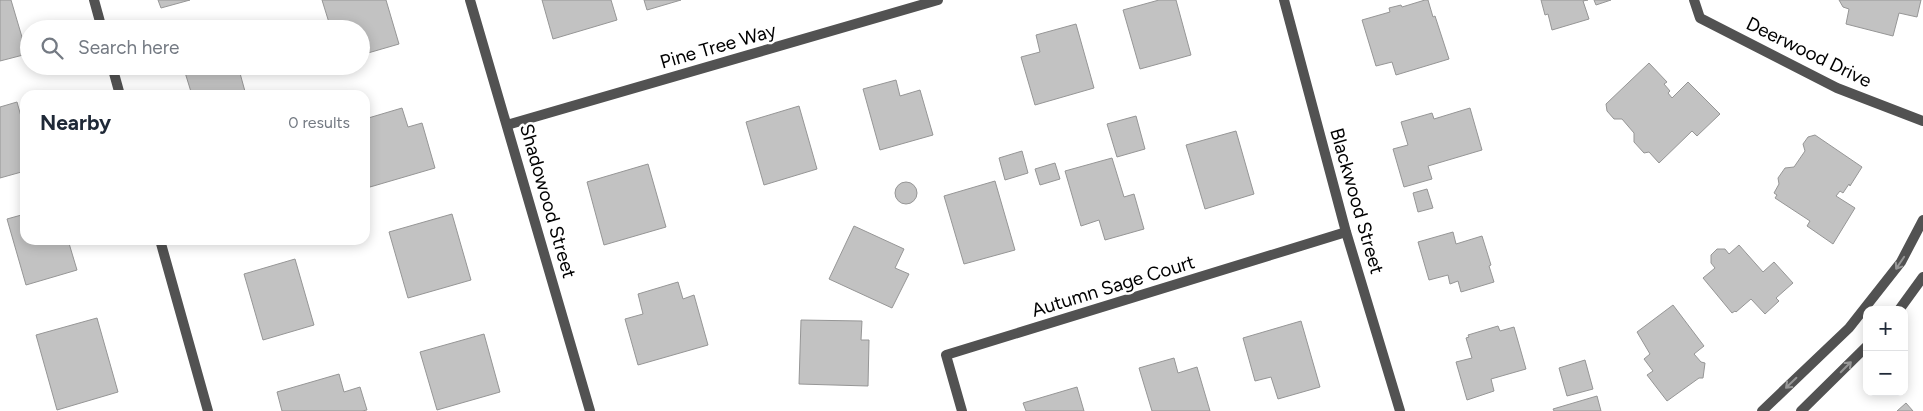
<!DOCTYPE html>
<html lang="en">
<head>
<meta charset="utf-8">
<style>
	body { margin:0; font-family:Figtree,sans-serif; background:#f2f2f3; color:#1f2937 }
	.controls { position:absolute; right:15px; bottom:15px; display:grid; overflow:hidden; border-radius:10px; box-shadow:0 2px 12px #0003 }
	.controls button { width:45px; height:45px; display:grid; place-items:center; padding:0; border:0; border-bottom:1px solid #e0e1e3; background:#fff; color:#1f2937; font:25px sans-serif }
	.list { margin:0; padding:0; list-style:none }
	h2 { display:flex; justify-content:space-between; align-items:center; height:65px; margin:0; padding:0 20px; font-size:21px }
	h2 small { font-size:16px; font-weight:400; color:#747a83 }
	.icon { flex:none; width:28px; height:28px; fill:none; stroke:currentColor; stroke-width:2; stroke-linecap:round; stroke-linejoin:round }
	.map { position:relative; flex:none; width:1923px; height:411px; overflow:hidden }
	.search { position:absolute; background:#fff; box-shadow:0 2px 12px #0003; left:20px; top:20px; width:350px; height:55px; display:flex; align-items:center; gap:12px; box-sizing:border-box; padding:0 18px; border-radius:28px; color:#747a83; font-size:19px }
	.panel { position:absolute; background:#fff; box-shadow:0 2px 12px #0003; left:20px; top:90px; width:350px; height:155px; border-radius:15px }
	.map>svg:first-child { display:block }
	.building { fill:#c2c2c2; stroke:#969696 }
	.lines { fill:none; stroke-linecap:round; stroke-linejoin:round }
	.minor { stroke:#525252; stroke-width:10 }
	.tertiary { stroke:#525252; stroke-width:10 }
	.oneway { stroke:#979797 }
	.labels { text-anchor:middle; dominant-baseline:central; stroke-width:5; stroke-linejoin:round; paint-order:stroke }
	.street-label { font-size:19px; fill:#000; stroke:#fff }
</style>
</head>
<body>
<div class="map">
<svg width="1923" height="411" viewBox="0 0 1923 411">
	<rect width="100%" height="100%" fill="#fff"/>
	<path class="building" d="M0 0H11L27 54 0 61Z
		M158 0H190L161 8Z
		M322 0H386L399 44 361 55V29H331Z
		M542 0H611L617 20 553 39Z
		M644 0H681L647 10Z
		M1159 0H1176L1191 55 1140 69 1123 10Z
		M1425 0H1428L1433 17 1435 16 1449 59 1396 75 1392 62 1376 66 1362 20 1390 12 1389 8 1401 5 1402 7Z
		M1541 0H1588L1583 1 1589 19 1552 30 1548 14 1545 15Z
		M1594 0H1611L1596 5Z
		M1839 0H1921L1917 17 1899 13 1893 36 1846 24 1849 9 1843 7Z
		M1076 24 1094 88 1035 105 1021 57 1040 52 1036 35Z
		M1649 63 1667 82 1664 84 1670 91 1668 93 1672 98 1688 82 1720 114 1697 136 1692 131 1659 163 1649 152 1644 153 1634 142V133L1622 119H1614L1607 111 1606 104Z
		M183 66H238L246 95H192Z
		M896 80 900 96 920 90 933 135 880 150 863 89Z
		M17 102 22 120H25V171L0 178V107Z
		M799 106 817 169 764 185 746 122Z
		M402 108 408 127 422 123 435 168 370 187 365 169V119Z
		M1470 108 1482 150 1428 166 1432 179 1404 187 1393 149 1408 145 1401 122 1432 113 1434 119Z
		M1136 116 1145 149 1117 157 1107 124Z
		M1236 131 1254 194 1205 209 1186 145Z
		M1815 135 1862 167 1850 186 1849 184 1843 193 1840 191 1836 196 1855 208 1833 244 1807 226 1810 221 1775 198 1777 195 1774 193 1779 184 1778 178 1785 168 1794 167 1805 151 1803 144 1808 137Z
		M1022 151 1028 173 1005 180 999 158Z
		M1112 158 1124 197 1134 194 1144 229 1105 240 1099 220 1081 226 1065 171Z
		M1055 163 1060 179 1040 185 1035 169Z
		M648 164 666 227 604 245 587 182Z
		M995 181 1015 250 964 264 944 196Z
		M895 193a11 11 0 1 1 22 0a11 11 0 1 1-22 0Z
		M1427 189 1433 208 1418 212 1413 193Z
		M25 214V240H68L77 270 26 285 7 219Z
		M452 214 471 280 408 298 389 232Z
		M854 226 904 249 895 268 909 274 892 308 829 279Z
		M1453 232 1456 244 1482 236 1491 265 1489 266 1494 282 1461 292 1458 281 1450 284 1448 275 1429 280 1418 242Z
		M1739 245 1763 272 1774 262 1793 283 1776 298 1779 301 1765 314 1751 299 1736 312 1735 311 1732 313 1703 278 1715 268 1711 263V255L1717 249H1725L1729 254Z
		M295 259 314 325 263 340 244 274Z
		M678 282 683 299 694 295 708 345 638 365 625 319 643 314 638 294Z
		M1673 305 1704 346 1694 354 1701 362 1705 363 1703 378H1699L1667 401 1647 375 1653 371 1644 359 1650 354 1637 332Z
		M97 318 118 392 57 410 36 335Z
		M801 320 862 321 861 340H869L868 386 799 384Z
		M1301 321 1320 387 1278 399 1271 377 1255 381 1243 338Z
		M1498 326 1500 331 1514 327 1526 369 1491 379 1494 391 1467 400 1456 362 1472 358 1466 338 1469 337 1468 335Z
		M484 334 500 392 437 410 420 352Z
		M1174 358 1178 373 1197 367 1210 411H1152L1139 368Z
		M1585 360 1593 389 1567 396 1559 368Z
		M339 374 344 392 360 387 367 410 362 411H282L277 392Z
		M1077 387 1084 411H1026L1023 403Z
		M1597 396 1601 411H1554L1553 409Z
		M1906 403 1913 411H1897Z"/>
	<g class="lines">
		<path class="minor" d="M94 0 102 29
			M470 0 590 411
			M1284 0 1346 232 1400 411
			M1694 0 1700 18 1837 88 1923 121
			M112 66 120 95
			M507 125 938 0
			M160 240 208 411
			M962 411 946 355 1346 232"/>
		<path class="tertiary" d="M1899 310 1923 277
			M1762 411 1849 328 1901 262 1923 220
			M1801 411 1867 346"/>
	</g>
	<defs><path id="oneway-shaft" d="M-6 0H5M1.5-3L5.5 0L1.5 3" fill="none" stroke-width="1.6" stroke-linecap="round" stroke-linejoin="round" transform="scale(1.25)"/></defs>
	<g class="oneway">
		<use href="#oneway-shaft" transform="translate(1900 263) rotate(124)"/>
		<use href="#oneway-shaft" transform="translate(1846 367) rotate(-45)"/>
		<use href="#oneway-shaft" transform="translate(1791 383) rotate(136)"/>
	</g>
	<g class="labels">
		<g class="street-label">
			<text transform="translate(718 46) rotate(-16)">Pine Tree Way</text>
			<text transform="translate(1809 52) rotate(26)">Deerwood Drive</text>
			<text transform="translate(548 201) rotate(74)">Shadowood Street</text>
			<text transform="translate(1357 201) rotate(74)">Blackwood Street</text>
			<text transform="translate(1113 286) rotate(-17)">Autumn Sage Court</text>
		</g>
	</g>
</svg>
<div class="controls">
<button>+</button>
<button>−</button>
</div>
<div class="search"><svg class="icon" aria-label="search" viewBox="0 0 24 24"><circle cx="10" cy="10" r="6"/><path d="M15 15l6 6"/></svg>Search here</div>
<section class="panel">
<h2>Nearby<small>0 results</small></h2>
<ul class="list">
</ul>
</section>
</div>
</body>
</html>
